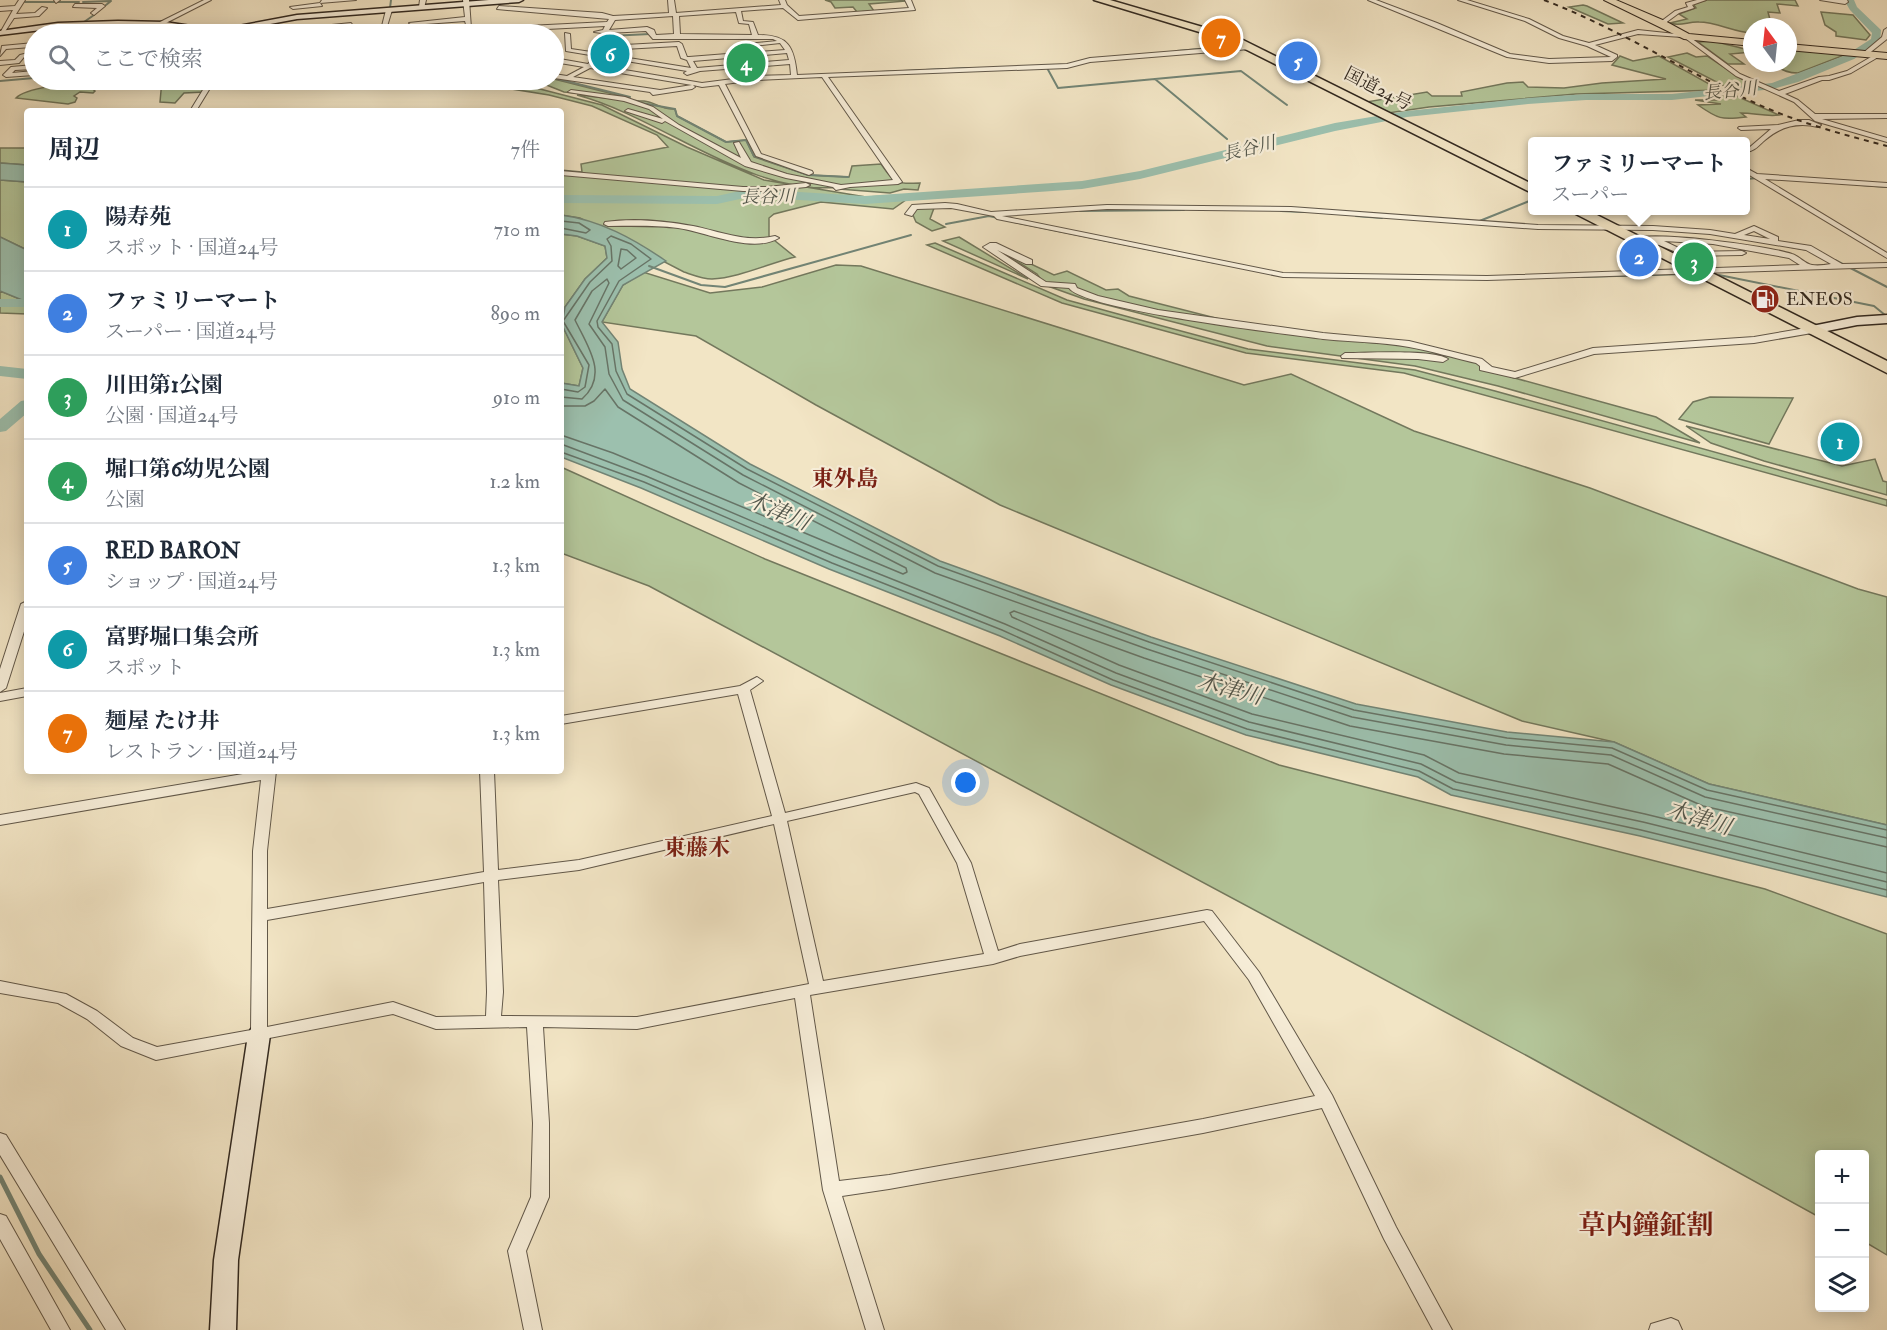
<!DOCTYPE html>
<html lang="ja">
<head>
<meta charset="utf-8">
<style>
	body { margin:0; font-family:"IM FELL Double Pica","Noto Serif JP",serif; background:#f2f2f3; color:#1f2937 }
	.controls { position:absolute; right:18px; bottom:18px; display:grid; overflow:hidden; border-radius:6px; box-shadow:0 3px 15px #0003 }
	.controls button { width:54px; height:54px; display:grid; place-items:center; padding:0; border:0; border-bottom:2px solid #e0e1e3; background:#fff; color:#1f2937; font:30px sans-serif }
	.compass { position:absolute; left:1743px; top:18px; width:54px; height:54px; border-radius:50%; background:#fff; box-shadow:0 3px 15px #0003; rotate:345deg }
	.you { position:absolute; left:966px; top:783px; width:21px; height:21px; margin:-15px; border:4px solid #fff; border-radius:50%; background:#1a73e8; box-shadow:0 0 0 9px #1a73e833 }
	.badge { display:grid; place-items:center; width:39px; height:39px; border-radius:50%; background:#8f2418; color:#fff; font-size:20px; font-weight:700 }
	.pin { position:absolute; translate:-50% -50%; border:3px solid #fff; box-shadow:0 2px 6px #0006 }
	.popup { position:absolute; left:1528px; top:137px; width:222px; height:78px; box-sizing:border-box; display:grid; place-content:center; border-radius:6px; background:#fff; filter:drop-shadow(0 2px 4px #0005); font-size:20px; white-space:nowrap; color:#747a83 }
	.popup b { font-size:22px; color:#1f2937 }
	.popup::after { content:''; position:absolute; left:50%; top:100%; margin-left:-12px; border:12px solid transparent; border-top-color:#fff }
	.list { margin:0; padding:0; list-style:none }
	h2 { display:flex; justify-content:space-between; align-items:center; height:78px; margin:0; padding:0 24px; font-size:26px }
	h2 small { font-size:20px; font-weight:400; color:#747a83 }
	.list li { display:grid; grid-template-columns:39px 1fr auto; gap:18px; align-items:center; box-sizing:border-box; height:84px; padding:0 24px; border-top:2px solid #e0e1e3 }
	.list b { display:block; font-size:22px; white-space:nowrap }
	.list p { margin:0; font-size:20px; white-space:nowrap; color:#747a83 }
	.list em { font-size:20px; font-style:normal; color:#747a83 }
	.icon { flex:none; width:33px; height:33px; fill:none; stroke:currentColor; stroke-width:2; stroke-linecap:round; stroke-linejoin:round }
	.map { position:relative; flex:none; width:1887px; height:1330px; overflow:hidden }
	.search { position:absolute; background:#fff; box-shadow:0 3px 15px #0003; left:24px; top:24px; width:540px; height:66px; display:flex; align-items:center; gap:15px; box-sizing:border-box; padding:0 21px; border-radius:33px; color:#747a83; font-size:22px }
	.panel { position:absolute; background:#fff; box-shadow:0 3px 15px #0003; left:24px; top:108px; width:540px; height:666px; border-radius:6px }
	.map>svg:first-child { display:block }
	.green { fill:#b4c69a; stroke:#73785d; stroke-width:1.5 }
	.water { fill:#9cc0ae; stroke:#728475; stroke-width:1.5 }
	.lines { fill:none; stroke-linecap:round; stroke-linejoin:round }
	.shore { stroke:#677467; stroke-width:1.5 }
	.stream-far1 { stroke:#728475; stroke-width:2 }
	.stream { stroke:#728475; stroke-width:5 }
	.river { fill:#9cc0ae; fill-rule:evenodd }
	.street-casing { stroke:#625849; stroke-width:2 }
	.secondary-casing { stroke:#322920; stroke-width:3 }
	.primary-casing { stroke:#322920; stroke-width:2 }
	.highway-casing { stroke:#322920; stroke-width:3 }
	.street { fill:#f7eed9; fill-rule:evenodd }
	.secondary { fill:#f7eed9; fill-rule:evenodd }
	.primary { fill:#f2e5c5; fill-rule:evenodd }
	.highway { fill:#f2e5c5; fill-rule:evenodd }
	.rail { stroke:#322920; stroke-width:2; stroke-dasharray:5 5; stroke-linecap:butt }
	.labels { text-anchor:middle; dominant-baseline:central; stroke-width:4.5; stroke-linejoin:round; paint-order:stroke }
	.far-street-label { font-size:18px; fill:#322920; stroke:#f7eed9 }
	.far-water-label { font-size:18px; font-style:italic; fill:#52564b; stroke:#f7eed9 }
	.far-poi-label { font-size:18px; fill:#322920; stroke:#f7eed9; text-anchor:start }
	.neighbourhood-label { font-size:22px; font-weight:bold; fill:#7a1f14; stroke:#f7eed9 }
	.water-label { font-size:22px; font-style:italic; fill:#52564b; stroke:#f7eed9 }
	.near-neighbourhood-label { font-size:27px; font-weight:bold; fill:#7a1f14; stroke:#f7eed9 }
</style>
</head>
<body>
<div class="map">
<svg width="1887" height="1330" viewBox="0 0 1887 1330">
	<rect width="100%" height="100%" fill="#f2e5c5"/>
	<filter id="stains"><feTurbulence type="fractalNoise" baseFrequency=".00333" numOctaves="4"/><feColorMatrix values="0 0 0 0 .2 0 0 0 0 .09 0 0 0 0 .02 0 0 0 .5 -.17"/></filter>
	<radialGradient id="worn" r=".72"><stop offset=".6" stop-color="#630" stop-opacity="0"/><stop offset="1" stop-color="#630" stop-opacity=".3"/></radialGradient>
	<path class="green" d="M825 0H906L907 1 869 4 874 11 857 12 853 7 835 8 831 2Z
		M1707 0H1795L1798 6 1777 4 1780 13 1768 12 1772 27H1752V33C1734 32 1716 22 1699 22 1689 21 1680 27 1670 23L1687 19 1679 14 1696 8 1693 4Z
		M1583 5 1587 6 1623 23 1608 24 1569 7Z
		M1821 12 1853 15 1870 35 1866 40 1836 36V32L1825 25Z
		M1715 41C1727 46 1740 46 1752 52L1730 54 1744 64H1728L1698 42Z
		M1788 48 1847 54 1798 73C1789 73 1780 71 1775 63H1788Z
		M1687 53 1696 57 1707 56 1752 86 1730 89 1668 57Z
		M1620 56 1633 61 1659 56 1720 90 1576 94 1429 107 1388 113 1366 102 1427 92 1432 96H1462L1461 92 1507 83 1523 82 1528 87 1564 88 1602 83 1666 79 1612 65Z
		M554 79 629 98 564 92 534 80Z
		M120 80H210L205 92 184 93 175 103 160 102 162 80 89 86 95 91 93 93 80 92 74 96 77 98 75 102 68 104 16 98C28 85 100 81 120 80Z
		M481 84 540 89 602 105 687 147 764 180 866 197 909 195 910 197 893 209 821 202 774 214 769 218V236L795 257C770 263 738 278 712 279 703 279 693 275 684 272L580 218 561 215V170L582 172 581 164 668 147 657 135 592 106 549 95Z
		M1732 94 1779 115C1767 117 1754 113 1741 113L1746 117C1721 120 1718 119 1698 105L1721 104 1695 100H1717L1723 95Z
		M577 95C599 97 621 100 644 101 656 102 660 110 675 109L677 116 726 142 746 140 754 157 808 175 849 177 852 166 881 164C895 184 896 184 920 183L918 190 904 189 890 193 838 189 841 187C749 197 663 118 577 95Z
		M0 148H27V165L0 163Z
		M0 180 27 182V250L0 237Z
		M918 208H934L930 219 945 227 932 231 916 222 912 213Z
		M561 234 577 236 605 246 607 258 585 279 565 307 562 325 583 368 579 386 561 383Z
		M959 237 1028 279 943 241Z
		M935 243 1067 300 1129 317 1248 349 1415 370 1495 391 1887 500V506L1404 373 1246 353 1062 303 927 245Z
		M991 245 1054 275 1067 271 1106 290 1118 289 1129 296 1239 324 1408 345 1484 363 1511 377 1656 417 1700 443 1498 386 1415 366 1267 346 1084 299 1045 285 1037 274Z
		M836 265 861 266 1244 385 1291 374 1414 431 1590 488 1858 589 1887 597V825L1709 784 1614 742 1522 721 1000 505 816 405 696 336 602 322 623 285 643 272 710 293 762 287Z
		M0 291 27 302V314L0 313Z
		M1710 397 1793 398 1769 444 1679 419 1693 402Z
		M1686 426 1842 466 1875 459 1883 481 1887 482V495L1764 461 1711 443Z
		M561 467 765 559 1279 765 1765 889 1887 934V1255L1865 1242 1864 1154H1820L1819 1217 1533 1059 649 586 561 553Z"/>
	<path class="water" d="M0 163 27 165V182L0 180Z
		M561 215C600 220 634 239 666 261L623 285 602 322 618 342 622 369 630 389 750 464 940 561 1151 637 1356 704 1507 732 1614 742 1709 784 1887 825V897L1640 836 1451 795 1418 777 1246 735 1111 685 1000 636 829 569 641 488 561 457V383L579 386 583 368 562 325 565 307 585 279 607 258 605 246 577 236 561 234Z
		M0 237 27 250V302L0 291Z"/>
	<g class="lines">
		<path class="shore" d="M561 221 579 223 590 230 586 233 561 228
			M621 249 627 250 636 258 621 269 618 266Z
			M561 389 578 392 585 387 589 365 563 321 590 282 612 261 611 246 607 239 611 236 631 244 651 259 619 281 597 321 598 327 612 344 616 371 627 394 747 469 938 566 1149 642 1354 710 1507 738 1612 748 1707 790 1887 830
			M561 397 582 399C609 375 588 347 575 320L592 291 607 279 609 283 589 324 605 347 609 374 623 400 743 475 935 573 1147 649 1352 717 1506 745 1611 755 1705 797 1887 838
			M561 406H585L594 401 605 389 618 407 739 483 906 568 907 572 903 574 613 453 561 435
			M561 444 646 476 834 556 1005 624 1116 673 1249 722 1421 764 1456 782 1643 822 1887 882
			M561 452 644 482 832 563 1002 630 1113 680 1247 729 1419 771 1453 789 1641 830 1887 890
			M1887 847 1703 806 1608 764 1504 754 1350 726 1144 658 1014 611 1010 613 1012 617 1119 665 1252 714 1424 755 1459 773 1645 814 1887 873"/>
		<path class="stream-far1" d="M25 2H79
			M83 2 111 1 106 5
			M390 8 391 0
			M84 22 94 15
			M609 36 650 34
			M1177 51 1221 47
			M1046 66 1058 88 1241 71 1287 105
			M881 72 969 68
			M554 78 630 97
			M1155 79 1227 139
			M0 81 34 78
			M636 102 675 109 677 116 726 142 746 140 754 156 808 175 848 177
			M1746 179 1758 178
			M1861 185 1887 187
			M1080 211 1184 210
			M1281 211 1304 212
			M989 216 998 218
			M1356 216 1382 218
			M1014 222 1216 263
			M1477 222 1532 200
			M946 224 989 216
			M1791 247 1808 250
			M1835 260 1887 287
			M649 266 701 285 725 287 911 235
			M1719 275 1874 306 1885 315
			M1282 276 1433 279
			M1582 277 1686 274"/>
		<path class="stream" d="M0 1177 39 1254 90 1330"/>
		<path class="river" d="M1844 0H1854L1857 7 1881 30 1880 42 1854 59 1798 82 1773 89 1672 100H1586L1528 104 1407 117 1335 131 1140 179 1082 189 865 204 749 197 717 204 561 203V195L717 196 749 189 865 196 1082 181 1140 171 1335 123 1407 111 1528 98 1586 94H1672L1772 83 1846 55 1871 39 1872 33 1850 10Z
			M0 299H27V307H0Z
			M0 366 27 369V379L0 376Z
			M27 400V413L6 431 0 432V419L21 401Z"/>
		<g class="street-casing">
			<path id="street" d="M19 0H25L16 14 35 13 42 7 47 8 39 16 14 18 4 33H0L13 10 0 11V7L15 6Z
				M54 0H60L56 3Z
				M204 0H211L160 26 152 34H146L156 24Z
				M322 0H356L320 3Z
				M420 0H426L424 8 419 7Z
				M463 0H469L471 28H467L465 21 412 25 409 23 465 17Z
				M668 0H674L676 13 781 5 779 0H785L787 5 799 16 909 8 905 0H911L915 10 798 20 783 8 741 11 743 21 753 22 758 35C788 35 794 46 797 75L1067 64 1090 58 1250 45 1253 47 1250 49 1090 62 1067 68 828 77 902 182 898 184 850 187 836 190 833 187 786 178 745 166 665 121 662 123 625 111 628 109 663 119 649 109 624 101 568 92 571 90 625 97 653 107 679 125 741 158 734 143 739 142 751 162 787 174 841 185 893 180 822 77 756 80 725 84 761 154 812 171 813 173 809 175 756 156 719 85 702 87 693 85 695 87 692 89 653 95 650 92 554 78V74L567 76 584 67 554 62V58L588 64 596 56 566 51 565 33 570 34 571 49 598 53 602 33 594 32 603 30 605 26 469 33 466 31 469 29 607 22 609 19 497 9 499 6 602 13 613 16 669 13ZM736 12 739 23 749 24 752 35 680 34 679 16ZM673 16 674 34 656 35 654 30 647 27 609 30 615 20ZM646 31 653 39H773L777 41 738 45 740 53 689 57H687L682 44 679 42 607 46 608 33ZM780 43 785 50 746 53 744 47ZM677 46 681 58 687 60 691 68 604 54 606 50ZM787 53 789 60 697 68 693 61ZM602 57 687 71 684 73 687 75 700 71 790 64 791 75 756 76 702 83 595 65ZM590 68 692 85 660 90 573 77Z
				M1368 0H1376L1437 23 1510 54 1549 59 1611 57 1587 46 1559 38 1525 21 1458 0H1467L1529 19 1563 36 1589 43 1638 30 1685 35 1682 37 1638 34 1595 45 1617 55V57L1612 61 1549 63 1507 57Z
				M1697 0H1706L1692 5 1694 8 1679 13 1664 24 1659 23 1675 11 1688 7 1686 3Z
				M1820 0H1847L1848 2 1845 4Z
				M320 3 322 6 293 9 290 7Z
				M75 4H102L105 6 94 15 91 13 97 8 73 7Z
				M389 8 392 10 385 33 342 34 381 30 386 10Z
				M106 22 109 24 103 34H97Z
				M351 23 353 26 325 28 322 26Z
				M1887 28V39L1867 55H1863V53L1882 37 1884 30Z
				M1687 35 1740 74 1779 91 1819 77 1829 76 1847 71 1876 54H1880V56L1851 73 1829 80H1822L1785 94 1798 100 1815 114H1887V118L1822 119 1887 138V142L1815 121 1794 102 1736 76 1685 38Z
				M34 43V51L32 55 24 57 19 63 0 65V61L15 60 20 55 28 53 31 47 6 49 0 56 2 46Z
				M34 65V69L15 70 12 73 34 71V75L6 77 3 75 11 67Z
				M209 80H215L196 111H190Z
				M526 80H533L544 86 539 87Z
				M1799 120H1809L1821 125 1818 127C1798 122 1781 126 1765 140 1758 146 1755 151 1746 152V148L1750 147 1771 129 1741 130 1738 128 1739 127 1778 125Z
				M1746 168 1757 174 1887 183V187L1765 179 1887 253V258L1746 173Z
				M561 171 743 187H767L806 183 810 185 806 187 767 191H743L561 175Z
				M945 203 957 204 991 212 1107 205 1291 207 1538 225 1653 226 1710 230 1735 234 1754 226 1778 237V241L1811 246 1842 264 1887 263V267L1487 280 1283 277 997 219 994 216 951 208 917 209 912 216 905 214 912 205ZM1107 209 1291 211 1538 229 1653 230 1710 234 1806 250 1831 264C1825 265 1818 266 1812 265 1805 264 1799 256 1792 254 1769 246 1647 229 1629 240L1633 242 1653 241 1654 243 1686 256 1742 255 1746 253 1742 251 1687 252 1664 241 1713 244 1789 258 1800 265 1487 276 1283 273 1002 216ZM1754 231 1770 239 1744 235Z
				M605 222C633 218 666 221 693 226 722 232 746 243 775 236L779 238C752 254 707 232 678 228 655 225 632 226 608 226L604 224Z
				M990 243H996L1032 260V264H1026L997 250 1046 282 1075 284 1077 288 1098 296 1158 310 1323 333 1409 341 1482 359 1492 367 1515 372 1593 348 1754 337 1812 327 1816 330 1812 333 1754 343 1594 354 1515 378 1480 370V366L1476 363C1454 358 1432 351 1409 347 1381 342 1351 342 1323 339 1286 334 1084 310 1069 288L1041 286 983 247Z
				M1345 353C1366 353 1433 349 1448 359L1443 362 1418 359 1342 358 1341 356Z
				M27 601V622L6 688 0 692V669L21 604Z
				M757 677 763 681 750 690 785 813 916 783 929 788 971 863 998 951 1020 944 1207 910 1212 911 1259 972 1332 1095 1396 1227 1452 1330H1433L1384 1239 1322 1108 1203 1133 889 1189 842 1196 884 1330H866L823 1190 795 998 637 1029 543 1027 549 1123V1197L526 1251 542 1330H524L508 1251 531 1197 533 1123 527 1027 436 1029 393 1014 156 1060 121 1046 87 1019 58 1003 0 993V981L66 994 97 1011 133 1038 157 1047 251 1030 253 851 261 780 0 825V815L261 771H276L267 851V909L484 872 480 771H494L498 870 579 860 772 816 738 694 561 724V716L740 686ZM915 792 919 794 957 863 984 954 823 981 787 821ZM774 824 809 984 637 1017 501 1016 503 992 498 880 579 870ZM484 882 487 992 486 1016 436 1017 393 1002 267 1027V920ZM1204 921 1249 980 1315 1096 1203 1119 889 1175 839 1181 810 995 993 964 1020 956Z
				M27 688V696L0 701V693Z
				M0 1133 6 1135 125 1330H106L0 1155Z
				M0 1214 6 1216 70 1330H51L0 1239Z
				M1671 1318 1678 1321 1682 1330H1649L1651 1324Z"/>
		</g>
		<g class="secondary-casing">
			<path id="secondary" d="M489 0H523L519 2 297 19 217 34 165 27 118 26 58 28 0 35V31L58 23 118 21 165 22 217 30 297 15Z
				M1887 315V323L1857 325 1812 334 1806 330 1812 326 1857 317Z
				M259 1026 267 1029 270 1035 238 1260 236 1330H210L214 1260 248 1035 251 1029Z"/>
		</g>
		<g class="primary-casing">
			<path id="primary" d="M1604 0H1616L1665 21 1689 34 1752 40V46L1684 39Z
				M1788 44 1887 53V59L1788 50Z"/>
		</g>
		<g class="highway-casing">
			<path id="highway" d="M1094 0H1110L1237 37 1532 184V193L1229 41Z
				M1568 210H1587L1887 361V373Z"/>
		</g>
		<use href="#street" class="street"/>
		<use href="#secondary" class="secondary"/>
		<use href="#primary" class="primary"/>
		<use href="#highway" class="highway"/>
		<path class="rail" d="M1544 0C1617 28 1682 70 1753 102 1796 122 1841 134 1887 146"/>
	</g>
	<defs>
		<g id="fuel-disc" transform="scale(1.5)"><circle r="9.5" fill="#8f2418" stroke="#f7eed9"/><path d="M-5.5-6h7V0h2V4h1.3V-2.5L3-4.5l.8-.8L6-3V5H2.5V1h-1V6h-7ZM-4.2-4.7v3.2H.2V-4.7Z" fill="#fff"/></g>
	</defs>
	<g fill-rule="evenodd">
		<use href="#fuel-disc" x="1765" y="299"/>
	</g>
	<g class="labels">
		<g class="far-street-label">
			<text transform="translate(1378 89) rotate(27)">国道24号</text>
		</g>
		<g class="far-water-label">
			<text transform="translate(1730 91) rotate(-6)">長谷川</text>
			<text transform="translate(1249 149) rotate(-14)">長谷川</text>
			<text transform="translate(768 197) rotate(-1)">長谷川</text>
		</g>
		<g class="far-poi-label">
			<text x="1786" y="299">ENEOS</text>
		</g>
		<g class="neighbourhood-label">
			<text x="845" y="479">東外島</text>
			<text x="697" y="848">東藤木</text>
		</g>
		<g class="water-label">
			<text transform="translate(778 511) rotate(23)">木津川</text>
			<text transform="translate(1230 689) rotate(15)">木津川</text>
			<text transform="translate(1699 818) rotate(17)">木津川</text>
		</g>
		<g class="near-neighbourhood-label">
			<text x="1646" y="1225">草内鐘鉦割</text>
		</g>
	</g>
	<rect width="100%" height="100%" filter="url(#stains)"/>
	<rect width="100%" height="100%" fill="url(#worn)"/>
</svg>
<div class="controls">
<button>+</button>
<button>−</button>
<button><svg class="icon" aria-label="layers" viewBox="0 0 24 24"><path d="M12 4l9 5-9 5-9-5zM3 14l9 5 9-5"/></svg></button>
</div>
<svg class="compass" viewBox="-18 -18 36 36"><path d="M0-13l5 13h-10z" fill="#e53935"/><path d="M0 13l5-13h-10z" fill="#747a83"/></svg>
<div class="you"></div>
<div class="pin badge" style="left:1840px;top:442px;background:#0f9aa8">1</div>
<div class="pin badge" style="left:1639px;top:257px;background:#3f7fe0">2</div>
<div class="popup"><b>ファミリーマート</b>スーパー</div>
<div class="pin badge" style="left:1694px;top:262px;background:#2e9e5b">3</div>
<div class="pin badge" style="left:746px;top:63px;background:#2e9e5b">4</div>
<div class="pin badge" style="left:1298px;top:61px;background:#3f7fe0">5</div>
<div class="pin badge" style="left:610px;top:54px;background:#0f9aa8">6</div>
<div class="pin badge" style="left:1221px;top:38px;background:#e8710a">7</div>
<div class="search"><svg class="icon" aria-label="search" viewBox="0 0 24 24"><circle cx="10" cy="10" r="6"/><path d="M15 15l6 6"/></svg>ここで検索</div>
<section class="panel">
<h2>周辺<small>7件</small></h2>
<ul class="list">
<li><span class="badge" style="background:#0f9aa8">1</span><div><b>陽寿苑</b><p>スポット · 国道24号</p></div><em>710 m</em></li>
<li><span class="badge" style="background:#3f7fe0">2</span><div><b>ファミリーマート</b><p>スーパー · 国道24号</p></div><em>890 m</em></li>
<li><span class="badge" style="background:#2e9e5b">3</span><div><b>川田第1公園</b><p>公園 · 国道24号</p></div><em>910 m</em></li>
<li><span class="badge" style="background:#2e9e5b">4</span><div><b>堀口第6幼児公園</b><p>公園</p></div><em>1.2 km</em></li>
<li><span class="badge" style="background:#3f7fe0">5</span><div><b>RED BARON</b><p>ショップ · 国道24号</p></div><em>1.3 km</em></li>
<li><span class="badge" style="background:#0f9aa8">6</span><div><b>富野堀口集会所</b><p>スポット</p></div><em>1.3 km</em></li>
<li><span class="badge" style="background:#e8710a">7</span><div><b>麺屋 たけ井</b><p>レストラン · 国道24号</p></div><em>1.3 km</em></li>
</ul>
</section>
</div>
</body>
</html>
